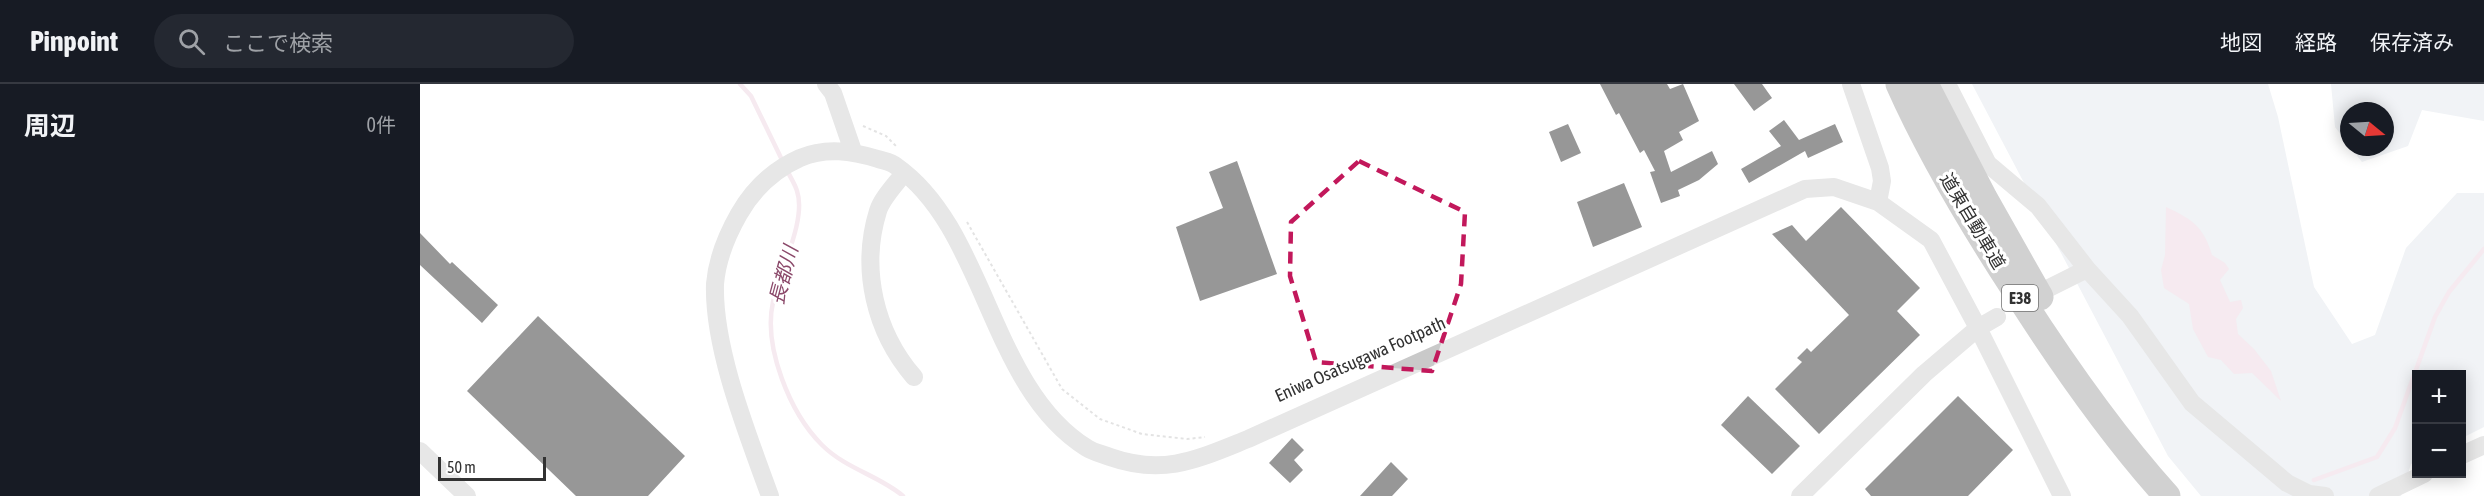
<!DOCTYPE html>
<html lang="ja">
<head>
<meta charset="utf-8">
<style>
	body { margin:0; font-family:"Asap Condensed","Noto Sans JP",sans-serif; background:#242831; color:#f1f3f6 }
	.controls { position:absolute; right:18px; bottom:18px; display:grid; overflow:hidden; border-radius:0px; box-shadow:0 3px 15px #0003 }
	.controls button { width:54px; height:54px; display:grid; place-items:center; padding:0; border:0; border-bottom:2px solid #363941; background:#171b24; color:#f1f3f6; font:30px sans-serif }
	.compass { position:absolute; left:1920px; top:18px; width:54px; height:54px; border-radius:50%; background:#171b24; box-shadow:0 3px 15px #0003; rotate:108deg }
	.scale { position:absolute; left:18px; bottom:15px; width:108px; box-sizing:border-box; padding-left:6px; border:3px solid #323232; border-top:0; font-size:16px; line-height:21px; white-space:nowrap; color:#323232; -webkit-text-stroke:4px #fff; paint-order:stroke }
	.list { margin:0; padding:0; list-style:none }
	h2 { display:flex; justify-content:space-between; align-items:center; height:78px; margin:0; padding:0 24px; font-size:26px }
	h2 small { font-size:20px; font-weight:400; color:#9ea1a6 }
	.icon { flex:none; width:33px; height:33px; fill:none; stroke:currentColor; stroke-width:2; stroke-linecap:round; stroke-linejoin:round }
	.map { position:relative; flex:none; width:2064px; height:412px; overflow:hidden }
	header { display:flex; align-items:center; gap:36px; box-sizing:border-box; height:84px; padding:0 30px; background:#171b24; border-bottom:2px solid #363941 }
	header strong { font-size:28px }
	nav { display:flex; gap:33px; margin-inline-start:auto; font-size:21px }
	.search { width:420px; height:54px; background:#242831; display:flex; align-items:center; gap:15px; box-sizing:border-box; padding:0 21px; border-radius:33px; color:#9ea1a6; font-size:22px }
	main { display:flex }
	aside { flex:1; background:#171b24 }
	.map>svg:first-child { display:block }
	.green { fill:#dfe4ea }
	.water { fill:#ead1dd }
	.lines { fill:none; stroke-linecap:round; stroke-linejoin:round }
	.stream { stroke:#ead1dd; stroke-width:4.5 }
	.building { fill:#191919 }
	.path { stroke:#c2c2c2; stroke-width:2; stroke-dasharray:3 3; stroke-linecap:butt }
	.minor { stroke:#c9c9c9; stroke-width:18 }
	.highway { stroke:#999; stroke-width:27 }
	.marked { fill:none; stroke:#c2185b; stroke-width:4.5; stroke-dasharray:12 8; stroke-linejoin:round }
	.labels { text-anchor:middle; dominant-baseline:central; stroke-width:6; stroke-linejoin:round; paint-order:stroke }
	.shield { fill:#fff; stroke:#707070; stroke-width:1.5 }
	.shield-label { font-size:16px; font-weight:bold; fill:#323232 }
	.street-label { font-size:18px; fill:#323232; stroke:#fff }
	.water-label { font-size:20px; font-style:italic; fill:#8b496a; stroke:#fff }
</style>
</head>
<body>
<header>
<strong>Pinpoint</strong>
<div class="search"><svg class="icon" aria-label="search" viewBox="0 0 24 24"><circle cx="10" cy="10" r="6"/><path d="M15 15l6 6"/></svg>ここで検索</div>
<nav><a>地図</a><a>経路</a><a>保存済み</a></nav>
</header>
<main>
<aside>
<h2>周辺<small>0件</small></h2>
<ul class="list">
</ul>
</aside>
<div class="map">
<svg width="2064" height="412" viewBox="0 0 2064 412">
	<rect width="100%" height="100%" fill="#fff"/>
	<path class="green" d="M1552 0H1848L1858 33 1894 203 1932 260 1955 251 1986 164 2037 109H2064V343L2042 354V290H1996V377L1991 380 1981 412H1781L1748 372Z
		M1911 0H2064V37L2002 26 1988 62 1942 78 1930 63H1965V27H1929V61L1915 43Z"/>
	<path class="water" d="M1746 123C1772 135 1784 143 1792 171L1805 179 1809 185 1800 196 1810 218 1821 216 1823 224 1816 235 1818 250 1834 265 1851 287 1861 317 1832 289 1814 290 1801 276 1788 273 1773 245 1769 220 1744 204 1741 186 1745 171Z"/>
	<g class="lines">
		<path class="stream" d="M320 0 331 12 363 78
			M367 86C370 93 375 100 377 107 387 136 359 188 353 218 343 263 370 329 402 361 426 385 460 392 483 412
			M1894 396 1957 373 1975 344 2015 233 2029 208 2064 165"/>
	</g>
	<path class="building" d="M1180 0H1247L1250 5 1263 0 1279 37 1259 48 1263 56 1244 67 1251 88 1292 67 1298 80 1279 96 1258 106 1260 112 1241 119 1230 88 1235 87 1224 66 1220 69 1199 29 1196 31Z
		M1314 0H1342L1352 14 1334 27Z
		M1364 36 1379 56 1415 40 1423 58 1388 74 1385 67 1329 99 1321 85 1361 62 1349 47Z
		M1148 40 1161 69 1141 78 1129 48Z
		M817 77 857 190 780 217 756 143 803 124 789 88Z
		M1204 99 1222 143 1173 163 1157 118Z
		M1421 123 1500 204 1477 227 1500 251 1399 350 1355 305 1382 278 1377 274 1387 264 1391 268 1429 231 1352 150 1372 141 1386 157Z
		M0 149 30 180 32 178 78 221 62 239 0 181Z
		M118 232 265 372 228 412H156L47 307Z
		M1328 312 1380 362 1352 390 1301 341Z
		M1538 312 1593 366 1548 412H1451L1445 405Z
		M872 354 884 366 874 376 883 386 870 399 849 379Z
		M971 378 988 395 972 412H940Z"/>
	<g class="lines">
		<path class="path" d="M443 42 466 52 478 64
			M547 138 642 305 680 335 722 350 767 355 785 353
			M2020 393 2027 390"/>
		<path class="minor" d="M406 0 413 9 433 67
			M1431 0 1460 84 1462 97 1458 118
			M1527 0 1568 80 1618 122 1667 185 1710 232 1772 319 1867 399 1889 410 1905 412
			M484 89C476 100 462 114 458 127 440 185 455 248 494 293
			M1629 204 1667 185
			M0 367 47 412
			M2042 371 2064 361
			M350 412C328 351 293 265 295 200 297 176 307 151 319 130 334 104 353 86 380 74 406 63 432 67 458 75 464 77 471 78 476 82 567 146 569 303 667 364 673 368 682 370 690 373 744 392 778 375 828 355L1385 105 1414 103 1458 118 1511 156 1558 244 1642 412
			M1380 412 1504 290 1558 244 1577 233
			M1958 412 2004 390"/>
		<path class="highway" d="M1479 0C1511 72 1552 140 1595 206 1641 278 1690 349 1747 412
			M1505 0 1564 114 1620 213"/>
	</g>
	<path d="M0 0H2064V412H0ZM939 77 1045 128 1041 200 1012 287 896 278 870 192 871 138Z" fill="#fff" fill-opacity=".55" fill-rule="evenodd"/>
	<path class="marked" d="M939 77 1045 128 1041 200 1012 287 896 278 870 192 871 138Z"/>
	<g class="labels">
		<rect class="shield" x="1582" y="201" width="36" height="26" rx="4.5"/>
		<g class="shield-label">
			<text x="1600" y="214">E38</text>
		</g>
		<g class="street-label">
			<text transform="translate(1553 137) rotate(59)">道東自動車道</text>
			<text transform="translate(940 275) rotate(-24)">Eniwa Osatsugawa Footpath</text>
		</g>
		<g class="water-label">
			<text transform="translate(363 191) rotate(-75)">長都川</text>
		</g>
	</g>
</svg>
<div class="controls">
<button>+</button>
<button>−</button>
</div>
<svg class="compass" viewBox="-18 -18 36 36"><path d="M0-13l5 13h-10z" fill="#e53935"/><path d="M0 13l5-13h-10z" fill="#9ea1a6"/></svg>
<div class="scale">50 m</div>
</div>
</main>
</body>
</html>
